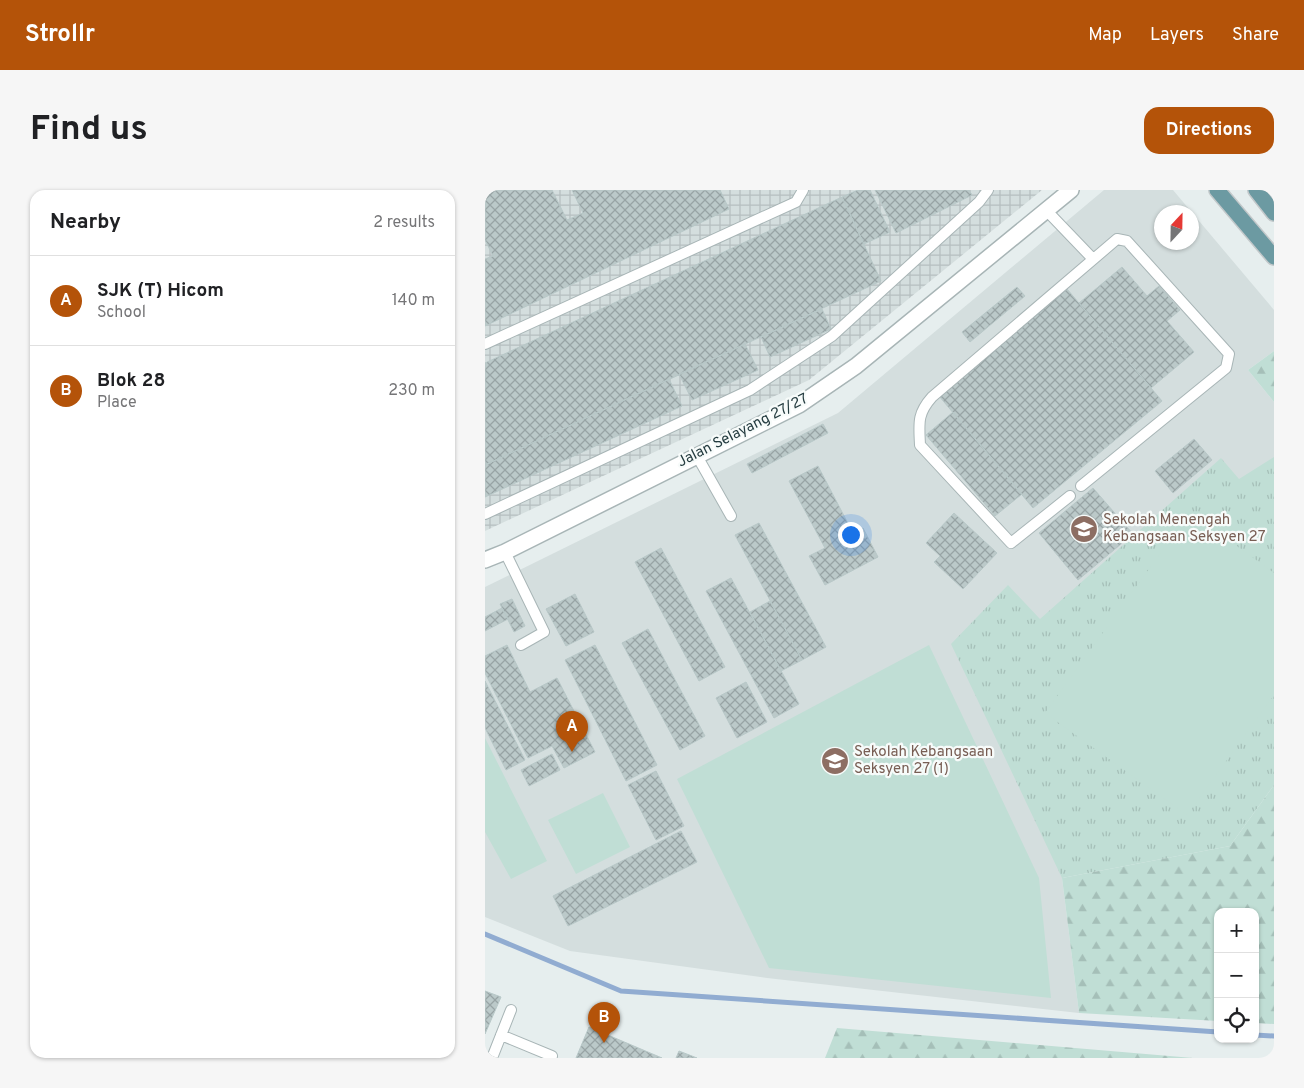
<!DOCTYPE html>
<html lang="en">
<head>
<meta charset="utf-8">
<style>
	body { margin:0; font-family:Overpass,sans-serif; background:#f6f6f6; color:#202124 }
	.controls { position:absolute; right:15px; bottom:15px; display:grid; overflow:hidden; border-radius:10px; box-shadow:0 1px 4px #0004 }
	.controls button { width:45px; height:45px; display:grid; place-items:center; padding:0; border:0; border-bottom:1px solid #e0e0e0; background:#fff; color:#202124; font:25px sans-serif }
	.compass { position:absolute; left:669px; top:15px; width:45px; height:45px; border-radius:50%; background:#fff; box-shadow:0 1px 4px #0004; rotate:22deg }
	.you { position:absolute; left:365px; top:344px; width:18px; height:18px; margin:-12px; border:4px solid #fff; border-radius:50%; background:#1a73e8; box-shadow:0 0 0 8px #1a73e833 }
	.badge { display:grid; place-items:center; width:32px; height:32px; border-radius:50%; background:#b45309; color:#fff; font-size:16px; font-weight:700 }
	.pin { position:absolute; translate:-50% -41px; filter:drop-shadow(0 1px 2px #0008) }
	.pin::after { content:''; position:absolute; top:26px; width:18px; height:15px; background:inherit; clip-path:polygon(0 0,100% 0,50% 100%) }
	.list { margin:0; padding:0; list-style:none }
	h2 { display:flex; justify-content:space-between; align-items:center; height:65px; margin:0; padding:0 20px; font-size:21px }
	h2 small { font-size:16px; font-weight:400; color:#757577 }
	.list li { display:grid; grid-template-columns:32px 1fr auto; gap:15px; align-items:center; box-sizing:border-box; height:90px; padding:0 20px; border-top:1px solid #e0e0e0 }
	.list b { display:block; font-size:19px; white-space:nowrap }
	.list p { margin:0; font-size:16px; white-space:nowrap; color:#757577 }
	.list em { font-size:16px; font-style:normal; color:#757577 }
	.icon { flex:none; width:28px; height:28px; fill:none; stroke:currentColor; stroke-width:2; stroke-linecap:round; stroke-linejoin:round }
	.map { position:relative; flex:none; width:789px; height:868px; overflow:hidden; border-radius:15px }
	header { display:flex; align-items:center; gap:30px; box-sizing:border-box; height:70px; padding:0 25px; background:#b45309; color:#fff }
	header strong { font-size:24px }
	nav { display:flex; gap:28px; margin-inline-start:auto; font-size:18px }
	.intro { display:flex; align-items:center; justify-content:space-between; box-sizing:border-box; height:120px; padding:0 30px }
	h1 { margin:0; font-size:35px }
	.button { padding:12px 22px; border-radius:15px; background:#b45309; color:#fff; font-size:18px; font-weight:700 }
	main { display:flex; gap:30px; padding:0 30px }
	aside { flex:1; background:#fff; border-radius:15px; box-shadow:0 1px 4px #0004 }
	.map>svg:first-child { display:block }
	.built { fill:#d4dede; fill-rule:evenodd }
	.industrial { fill:url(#industrial-grid) }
	.grass { fill:url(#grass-tufts) }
	.forest { fill:url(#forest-firs) }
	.garden { fill:#c0ded5 }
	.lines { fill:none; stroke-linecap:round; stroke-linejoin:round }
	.stream { stroke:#91acd1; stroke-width:5 }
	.building { fill:url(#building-cross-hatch); stroke:#b8c8c8 }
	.service-casing { stroke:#a8b5b6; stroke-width:12 }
	.minor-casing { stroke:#a8b5b6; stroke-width:18 }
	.primary-casing { stroke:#c2c8ca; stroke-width:18 }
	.service { stroke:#fff; stroke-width:10 }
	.minor { stroke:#fff; stroke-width:15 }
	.primary { stroke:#6c9aa2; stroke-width:15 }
	.labels { text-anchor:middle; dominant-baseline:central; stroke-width:4.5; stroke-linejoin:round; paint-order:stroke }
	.street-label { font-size:15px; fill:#253c40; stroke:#f7fbfa }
	.education-label { font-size:15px; fill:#785e54; stroke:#f7fbfa; text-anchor:start }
</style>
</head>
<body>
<header>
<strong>Strollr</strong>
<nav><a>Map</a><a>Layers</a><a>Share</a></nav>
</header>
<div class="intro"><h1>Find us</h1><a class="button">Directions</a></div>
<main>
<aside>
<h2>Nearby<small>2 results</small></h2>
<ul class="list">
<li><span class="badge">A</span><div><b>SJK (T) Hicom</b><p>School</p></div><em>140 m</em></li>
<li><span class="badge">B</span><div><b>Blok 28</b><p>Place</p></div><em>230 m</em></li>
</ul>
</aside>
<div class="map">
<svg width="789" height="868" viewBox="0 0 789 868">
	<defs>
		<pattern id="industrial-grid" width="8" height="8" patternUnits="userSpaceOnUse" patternTransform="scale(1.25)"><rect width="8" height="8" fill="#d4dede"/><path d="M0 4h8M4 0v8" fill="none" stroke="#b6bfc0"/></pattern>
		<pattern id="grass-tufts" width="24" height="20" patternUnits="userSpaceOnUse" patternTransform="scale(1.25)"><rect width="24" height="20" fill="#c0ded5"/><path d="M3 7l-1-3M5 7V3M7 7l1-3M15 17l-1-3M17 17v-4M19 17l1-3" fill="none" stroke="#a5bfb8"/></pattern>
		<pattern id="forest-firs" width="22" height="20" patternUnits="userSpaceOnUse" patternTransform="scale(1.25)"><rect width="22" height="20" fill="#c0ded5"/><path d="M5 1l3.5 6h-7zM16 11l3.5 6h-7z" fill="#a5bfb8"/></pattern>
		<pattern id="building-cross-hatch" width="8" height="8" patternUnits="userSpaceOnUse" patternTransform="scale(1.25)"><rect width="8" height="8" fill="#bbc9c9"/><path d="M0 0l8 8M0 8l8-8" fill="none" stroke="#98a4a5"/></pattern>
	</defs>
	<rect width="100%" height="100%" fill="#e6eeee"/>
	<path class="built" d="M619 0H688L789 120V161L763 180 789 212V595L577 688 594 823 282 788 85 761 0 727V397L353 223ZM676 22H706V52H676Z"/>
	<path class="industrial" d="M0 0H557L324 190 0 341Z"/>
	<path class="grass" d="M789 267V595L745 656 577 688 466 454 523 395 555 429 736 268 754 289Z"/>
	<path class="forest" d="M789 161V212L763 180Z
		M789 595V834L770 833V722H733V831L594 823 577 688 745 656Z
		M352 838 708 868H340Z"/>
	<path class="garden" d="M705 322 789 383V505L702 625 560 523Z
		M444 455 554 688 566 808 284 778 192 589Z
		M0 548 62 671 26 689 0 642Z
		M118 603 145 657 91 684 63 630Z"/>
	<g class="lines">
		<path class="stream" d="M0 744 136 801 733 842
			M770 845 789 846"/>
	</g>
	<path class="building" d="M0 0H67L82 30 98 23 87 0H235L244 19 0 136V69L8 66 0 50Z
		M373 0H385L405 42 379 54 357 7Z
		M390 0H484L487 5 411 43Z
		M357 7 396 91 0 275V173Z
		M637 77 662 106 674 96 695 120 682 131 709 162 666 198 594 113Z
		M532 97 540 106 485 152 477 142Z
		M582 99 677 211 548 318 454 206Z
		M337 119 346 139 285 167 276 147Z
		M260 154 273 180 207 210 194 184Z
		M184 189 197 216 0 307V275Z
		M468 222 537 304 510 326 441 245Z
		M338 234 343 243 267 283 262 274Z
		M709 249 727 270 688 303 670 281Z
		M333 276 368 343 378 338 393 367 340 395 324 366 340 358 304 291Z
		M608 298 648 344 593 390 554 343Z
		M469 323 512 363 478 399 449 372 455 366 441 353Z
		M274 333 341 457 317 470 250 345Z
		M176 358 240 477 214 491 150 372Z
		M246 388 314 514 289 528 221 401Z
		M90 404 109 442 81 456 61 419Z
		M27 409 40 436 29 442 15 414Z
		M285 411 317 470 296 481 265 422Z
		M17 418 23 429 0 441V427Z
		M163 439 220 546 195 560 137 453Z
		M22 455 45 502 72 488 110 562 79 578 67 556 43 568 0 483V466Z
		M110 455 172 575 141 591 80 470Z
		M0 491 40 570 21 580 0 538Z
		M261 492 282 532 252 548 231 508Z
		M67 564 75 580 44 596 36 580Z
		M171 581 199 636 171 650 143 595Z
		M196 641 212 672 83 736 68 706Z
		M0 801 16 807 0 844Z
		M104 837 177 868H91Z
		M194 861 212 868H191Z"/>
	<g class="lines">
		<g class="service-casing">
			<path id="service" d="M561 20 608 69
				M0 154 311 12 318 0
				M212 266 246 326
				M585 306 526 353 435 255C434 233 432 224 447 207L632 49 642 51 744 164 741 178 596 296
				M0 324 265 200 347 146 494 12 503 0
				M20 362 59 442 36 455
				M16 845 67 866
				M7 868 26 820"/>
		</g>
		<g class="minor-casing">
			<path id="minor" d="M0 370 20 362 314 215 371 176 586 0"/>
		</g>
		<g class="primary-casing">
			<path id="primary" d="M732 0 789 67
				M771 0 789 23"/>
		</g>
		<use href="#service" class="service"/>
		<use href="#minor" class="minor"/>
		<use href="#primary" class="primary"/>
	</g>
	<defs>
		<g id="school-disc" transform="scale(1.4375)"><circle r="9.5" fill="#8d6e63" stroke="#f7fbfa"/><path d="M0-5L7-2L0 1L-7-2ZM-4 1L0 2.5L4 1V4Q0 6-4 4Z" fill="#fff"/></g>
	</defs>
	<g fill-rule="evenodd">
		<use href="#school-disc" x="599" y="339"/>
		<use href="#school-disc" x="350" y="571"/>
	</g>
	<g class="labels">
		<g class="street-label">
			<text transform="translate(258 241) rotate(-27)">Jalan Selayang 27/27</text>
		</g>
		<g class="education-label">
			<text x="618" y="330">Sekolah Menengah<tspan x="618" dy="17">Kebangsaan Seksyen 27</tspan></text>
			<text x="369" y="562">Sekolah Kebangsaan<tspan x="369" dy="17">Seksyen 27 (1)</tspan></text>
		</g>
	</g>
</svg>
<div class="controls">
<button>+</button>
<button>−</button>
<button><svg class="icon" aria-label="locate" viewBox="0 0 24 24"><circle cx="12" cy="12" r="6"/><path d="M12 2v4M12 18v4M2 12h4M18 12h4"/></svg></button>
</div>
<svg class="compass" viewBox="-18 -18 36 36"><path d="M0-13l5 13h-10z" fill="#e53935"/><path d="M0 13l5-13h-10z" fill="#757577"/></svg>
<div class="you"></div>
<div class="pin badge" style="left:87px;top:562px">A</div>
<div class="pin badge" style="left:119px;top:853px">B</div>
</div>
</main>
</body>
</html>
